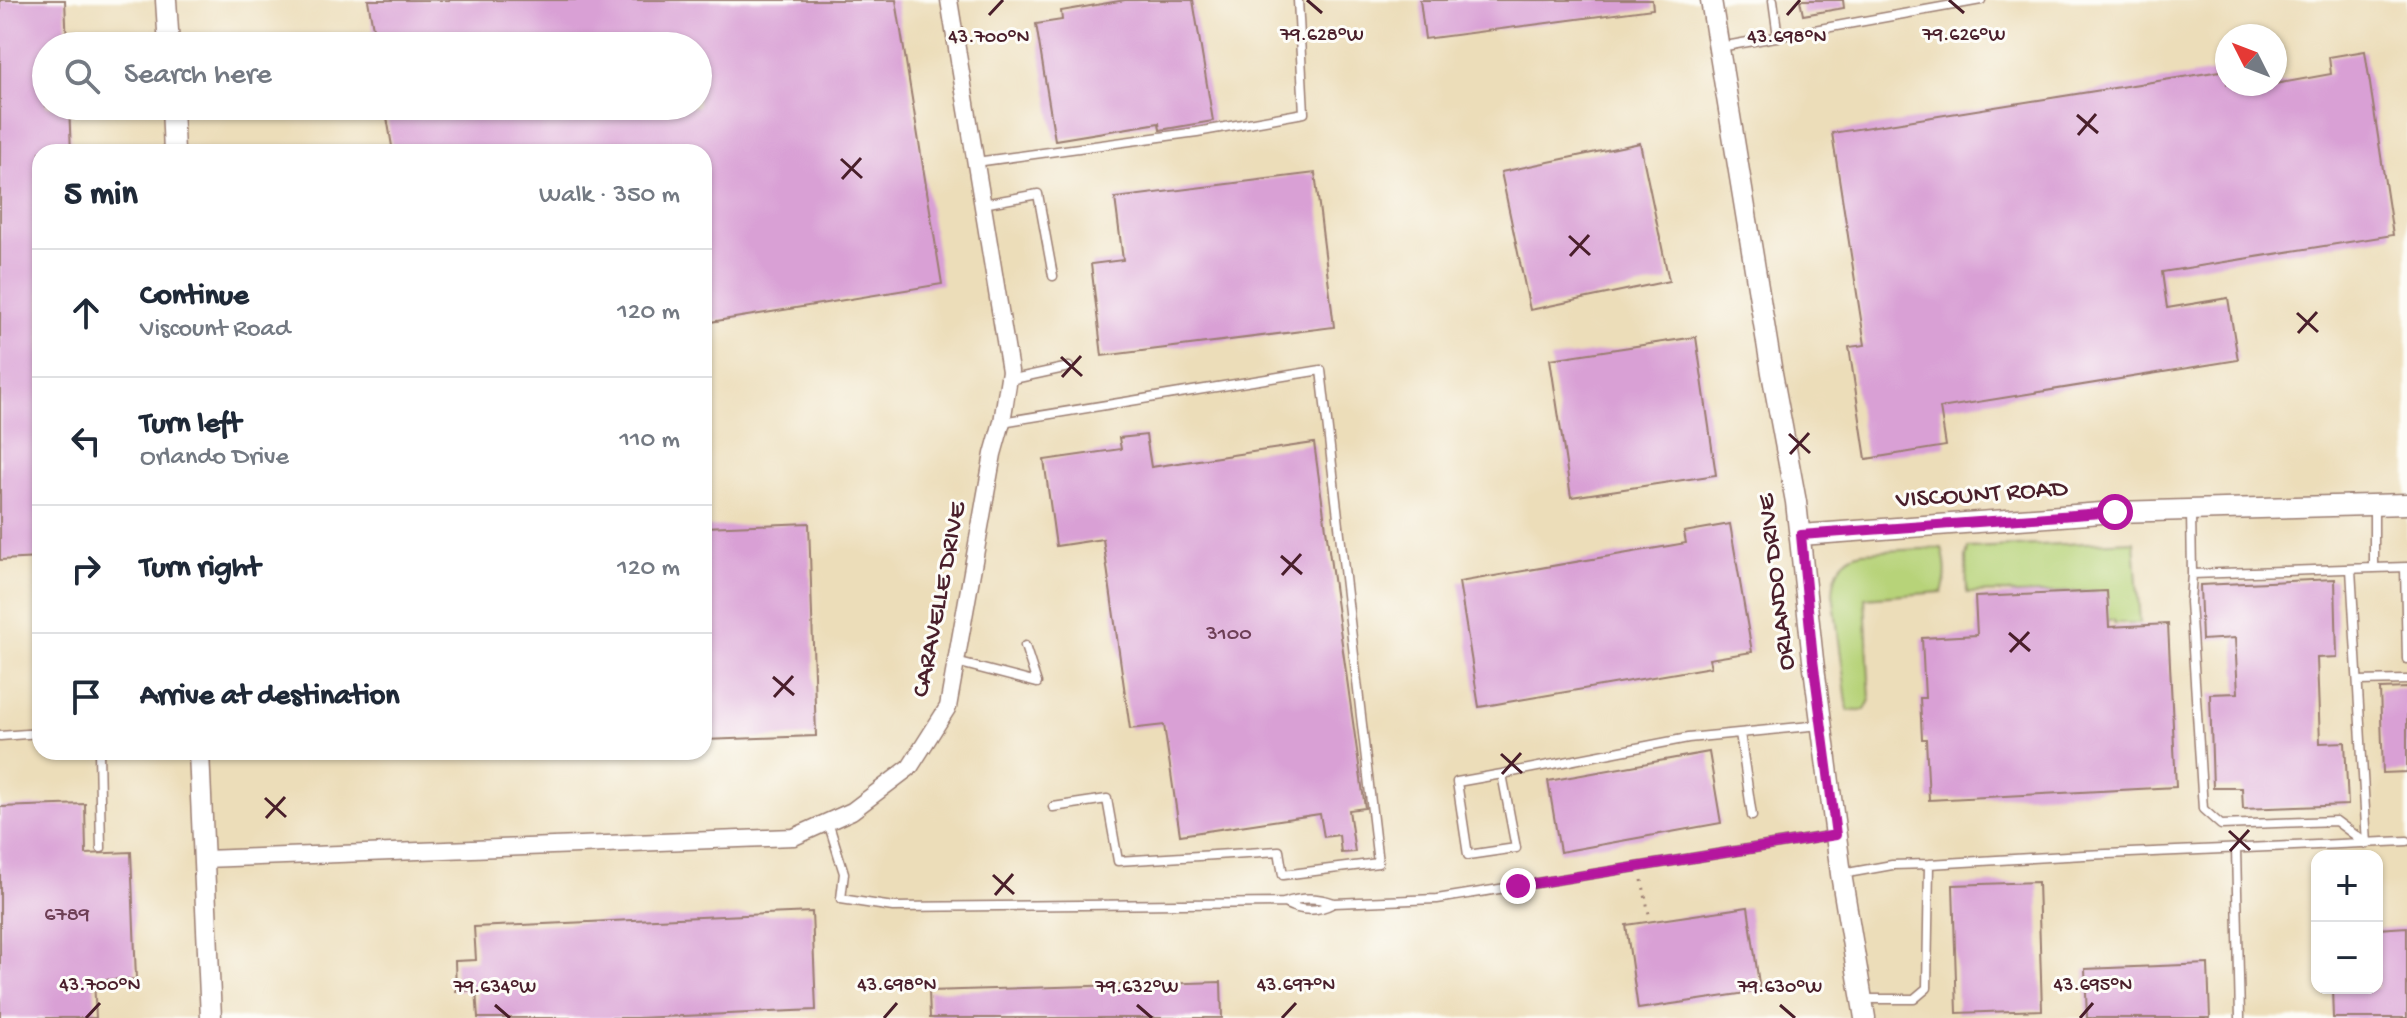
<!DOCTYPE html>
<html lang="en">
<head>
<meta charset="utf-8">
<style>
	body { margin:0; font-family:"Gochi Hand",sans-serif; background:#f2f2f3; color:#1f2937 }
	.controls { position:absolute; right:24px; bottom:24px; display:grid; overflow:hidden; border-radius:16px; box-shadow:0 2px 6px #0004 }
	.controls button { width:72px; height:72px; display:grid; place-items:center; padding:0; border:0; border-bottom:2px solid #e0e1e3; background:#fff; color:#1f2937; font:40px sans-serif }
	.compass { position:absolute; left:2215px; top:24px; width:72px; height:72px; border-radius:50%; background:#fff; box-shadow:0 2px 6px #0004; rotate:312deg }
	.stop { position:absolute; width:24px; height:24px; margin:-18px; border:6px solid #b5179e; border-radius:50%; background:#fff }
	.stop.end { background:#b5179e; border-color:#fff; box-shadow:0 2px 8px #0008 }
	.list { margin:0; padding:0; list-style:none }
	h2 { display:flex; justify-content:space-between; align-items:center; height:104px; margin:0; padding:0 32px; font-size:34px }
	h2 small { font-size:26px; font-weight:400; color:#747a83 }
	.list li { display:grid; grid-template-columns:52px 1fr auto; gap:24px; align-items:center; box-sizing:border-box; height:128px; padding:0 32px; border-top:2px solid #e0e1e3 }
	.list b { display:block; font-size:30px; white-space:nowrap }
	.list p { margin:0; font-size:26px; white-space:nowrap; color:#747a83 }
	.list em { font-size:26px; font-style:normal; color:#747a83 }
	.icon { flex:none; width:44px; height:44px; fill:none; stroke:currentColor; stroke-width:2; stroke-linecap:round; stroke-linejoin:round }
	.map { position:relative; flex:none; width:2407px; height:1018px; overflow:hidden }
	.search { position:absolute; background:#fff; box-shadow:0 2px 6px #0004; left:32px; top:32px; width:680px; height:88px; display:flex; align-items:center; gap:20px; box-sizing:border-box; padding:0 28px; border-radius:44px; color:#747a83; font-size:30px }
	.panel { position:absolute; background:#fff; box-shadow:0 2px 6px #0004; left:32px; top:144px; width:680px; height:616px; border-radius:24px }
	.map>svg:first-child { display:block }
	.green { fill:#b7d379; stroke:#807952; stroke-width:2 }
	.building { fill:#d9a0d5 }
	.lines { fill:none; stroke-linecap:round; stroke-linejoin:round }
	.service-casing { stroke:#9b7e72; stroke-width:11 }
	.minor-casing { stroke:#9b7e72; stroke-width:19 }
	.tertiary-casing { stroke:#9b7e72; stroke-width:23 }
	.path { stroke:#9b7e72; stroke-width:3; stroke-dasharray:2 6; stroke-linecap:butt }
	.service { stroke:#fff; stroke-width:8 }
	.minor { stroke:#fff; stroke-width:16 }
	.tertiary { stroke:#fff; stroke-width:20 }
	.route { stroke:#b5179e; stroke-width:10 }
	.ticks { fill:none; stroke:#4a1f2b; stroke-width:3 }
	.labels { text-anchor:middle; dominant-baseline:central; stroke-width:6; stroke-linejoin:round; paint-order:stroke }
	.number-label { font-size:22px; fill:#6e3f56 }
	.street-label { font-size:26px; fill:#4a1f2b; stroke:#fdfcf7 }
	.ticks-label { font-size:20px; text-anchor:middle; fill:#4a1f2b; stroke:#fdfcf7; stroke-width:6; stroke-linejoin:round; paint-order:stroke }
</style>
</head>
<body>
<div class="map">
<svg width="2407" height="1018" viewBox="0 0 2407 1018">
	<rect width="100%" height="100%" fill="#fdfcf7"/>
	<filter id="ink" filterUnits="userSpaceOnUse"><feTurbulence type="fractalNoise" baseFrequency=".0125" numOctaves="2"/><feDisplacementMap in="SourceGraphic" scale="16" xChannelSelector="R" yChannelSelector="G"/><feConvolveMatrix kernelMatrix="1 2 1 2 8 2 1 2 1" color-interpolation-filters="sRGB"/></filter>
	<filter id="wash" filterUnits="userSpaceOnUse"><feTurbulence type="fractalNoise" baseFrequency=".006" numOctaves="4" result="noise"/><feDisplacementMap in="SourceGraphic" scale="32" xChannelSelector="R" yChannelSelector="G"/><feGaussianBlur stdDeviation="1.8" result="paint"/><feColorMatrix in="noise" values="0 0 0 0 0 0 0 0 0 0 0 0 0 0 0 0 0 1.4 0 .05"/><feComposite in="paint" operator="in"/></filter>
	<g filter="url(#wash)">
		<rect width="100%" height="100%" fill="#ecddb9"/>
		<path class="green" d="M2134 541 2140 623H2114V620H2098L2096 591 2013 594 2010 592 1967 593 1966 558 1968 548Z
			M1942 548C1946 562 1947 579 1942 592L1865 598 1870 700 1865 710 1848 711 1833 593C1834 573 1841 556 1862 552Z"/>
		<g id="blocks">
			<path class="building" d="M0 0H65L67 46H46V106H69L71 152H40V558L0 560Z
				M368 0H896L942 284 704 323V152H393L385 106H698V46H376Z
				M1125 0H1193L1213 121 1160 130 1159 123 1055 140 1036 24 1062 20 1061 11Z
				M1420 0H1652L1653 9 1425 39Z
				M1800 0H1843L1844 8 1803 15Z
				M2365 51 2393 235 2162 272 2167 308 2228 298 2238 360 1940 408 1946 446 1866 459 1849 347 1865 345 1832 133 2227 70V84H2234L2235 90 2275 84 2331 74 2329 57Z
				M1640 143 1669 281 1530 310 1501 172Z
				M1315 173 1334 327 1102 356 1091 264 1123 260 1115 198Z
				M1696 337 1716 475 1571 497 1550 359Z
				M1146 435 1151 467 1314 443 1365 808 1349 810 1355 852 1341 853 1339 835 1324 837 1320 814 1180 835 1164 725 1130 729 1103 539 1056 546 1044 460 1121 449 1119 438Z
				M809 523 816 736 704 740V527Z
				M1730 524 1752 652 1709 659 1711 667 1479 707 1459 582 1686 543 1684 532Z
				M2335 579 2337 657 2317 658 2320 743 2345 742 2348 805 2243 809 2242 788H2213L2210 694 2238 693 2235 638 2202 640 2200 585Z
				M2107 591 2109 627 2168 624 2176 787 1929 800 1926 739H1922L1920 698H1925L1922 638 1977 635 1975 597Z
				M2407 688V772L2383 773 2380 689Z
				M1709 752 1721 823 1560 852 1548 781Z
				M85 804 86 854 131 852 136 979 94 980 96 1018H0V807Z
				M2038 882 2042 1010 1957 1013 1953 885Z
				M1748 907 1760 991 1638 1009 1626 925Z
				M812 912 816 1010 637 1018H478L476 990 456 991 455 961 476 960 474 927Z
				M2407 927V1018H2333L2332 988H2377V929Z
				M2208 964 2210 1018H2087L2085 969Z
				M1221 982 1222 1018H930L929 991Z"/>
		</g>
	</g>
	<g filter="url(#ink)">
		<use href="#blocks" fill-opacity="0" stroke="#9b7e72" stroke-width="2"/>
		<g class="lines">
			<g class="service-casing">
				<path id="service" d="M1773 0 1778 37
					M1720 47 1981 0
					M976 162 1197 132 1304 113 1298 0
					M983 204 1038 194 1053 276
					M1009 380 1069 367
					M1002 422 1321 370 1378 863 1283 875 1279 851 1118 861 1107 799 1053 807
					M2191 513 2192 574 2374 568V506
					M2374 568 2407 567
					M2405 568 2407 659
					M2192 574 2190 602 2203 809 2221 825 2336 821 2367 844 2351 569
					M956 662 1037 683 1025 646
					M2358 681 2407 680
					M1740 733 1752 816
					M0 736 40 733
					M99 752 101 848
					M1502 774 1457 782 1468 855 1516 848 1502 774 1688 738 1821 725
					M828 822 844 873 841 899 893 907 1284 903C1301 897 1317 897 1334 903L1437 899 1835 835
					M2236 849 2240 1018
					M1929 864 2084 855 2407 841
					M1842 874 1892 865 1929 864 1927 988 1914 999H1864
					M1284 903C1302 912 1317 912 1334 903"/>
			</g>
			<g class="minor-casing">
				<path id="minor" d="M204 859 794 837 852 811 910 767 948 707 993 454 1002 422 1010 371 949 0"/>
			</g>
			<g class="tertiary-casing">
				<path id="tertiary" d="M166 0 169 46
					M1711 0 1772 373 1796 502 1813 660 1841 874 1865 1018
					M172 106 174 152
					M1801 535 2115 512 2407 504
					M199 752 211 1018"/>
			</g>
			<path class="path" d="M1642 880 1650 919"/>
			<use href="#service" class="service"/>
			<use href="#minor" class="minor"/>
			<use href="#tertiary" class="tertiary"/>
		</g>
	</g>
	<g class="lines" filter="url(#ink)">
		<path class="route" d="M1518 886 1836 835 1813 660 1801 535 2115 512"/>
	</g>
	<path class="ticks" d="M1307 0 1322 13M1949 0 1964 13M989 15 1003 0M1787 15 1800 0M2077 115 2098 133M2078 135 2096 114M841 159 862 178M842 179 861 158M1569 236 1590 255M1570 256 1589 235M2297 313 2318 332M2298 333 2317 312M1061 357 1082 376M1062 377 1081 356M1789 434 1810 453M1790 454 1809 433M1281 556 1302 574M1282 575 1301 554M2009 633 2030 651M2010 652 2029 632M773 677 794 695M774 697 793 676M1501 754 1522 773M1502 774 1521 753M265 798 286 817M266 818 285 797M2229 831 2250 850M2230 851 2249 830M993 875 1014 894M995 895 1013 874M495 1005 510 1018M1137 1005 1152 1018M1780 1005 1795 1018M86 1018 100 1003M884 1018 897 1003M1282 1018 1296 1003M2080 1018 2093 1003"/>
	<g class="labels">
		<g class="number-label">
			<text x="1229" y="635">3100</text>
			<text x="67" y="916">6789</text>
		</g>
		<g class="street-label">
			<text transform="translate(1982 496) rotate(-4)">VISCOUNT ROAD</text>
			<text transform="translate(1778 582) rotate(-97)">ORLANDO DRIVE</text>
			<text transform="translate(941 600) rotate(-79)">CARAVELLE DRIVE</text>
		</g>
	</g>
	<g class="ticks-label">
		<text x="1322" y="40">79.628°W</text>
		<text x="1964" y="40">79.626°W</text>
		<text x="989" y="42">43.700°N</text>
		<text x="1787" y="42">43.698°N</text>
		<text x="100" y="990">43.700°N</text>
		<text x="897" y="990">43.698°N</text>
		<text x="1296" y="990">43.697°N</text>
		<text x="2093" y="990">43.695°N</text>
		<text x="495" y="992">79.634°W</text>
		<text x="1137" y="992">79.632°W</text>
		<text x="1780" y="992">79.630°W</text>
	</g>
</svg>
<div class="controls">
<button>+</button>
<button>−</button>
</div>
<svg class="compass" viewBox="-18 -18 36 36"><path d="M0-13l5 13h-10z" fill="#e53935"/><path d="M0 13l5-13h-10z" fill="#747a83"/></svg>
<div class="stop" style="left:2115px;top:512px"></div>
<div class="stop end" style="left:1518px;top:886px"></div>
<div class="search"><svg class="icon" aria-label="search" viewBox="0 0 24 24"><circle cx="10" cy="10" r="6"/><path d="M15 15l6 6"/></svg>Search here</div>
<section class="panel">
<h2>5 min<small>Walk · 350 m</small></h2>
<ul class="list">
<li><svg class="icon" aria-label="ahead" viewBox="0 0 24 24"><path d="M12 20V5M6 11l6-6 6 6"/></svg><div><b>Continue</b><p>Viscount Road</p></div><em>120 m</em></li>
<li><svg class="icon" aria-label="left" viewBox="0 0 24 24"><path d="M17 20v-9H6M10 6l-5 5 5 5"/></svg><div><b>Turn left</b><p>Orlando Drive</p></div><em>110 m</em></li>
<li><svg class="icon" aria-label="right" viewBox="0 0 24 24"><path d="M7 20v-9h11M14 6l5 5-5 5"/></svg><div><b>Turn right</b></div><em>120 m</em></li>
<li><svg class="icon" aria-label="arrive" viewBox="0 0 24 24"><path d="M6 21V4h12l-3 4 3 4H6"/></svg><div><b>Arrive at destination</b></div></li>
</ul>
</section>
</div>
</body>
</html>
